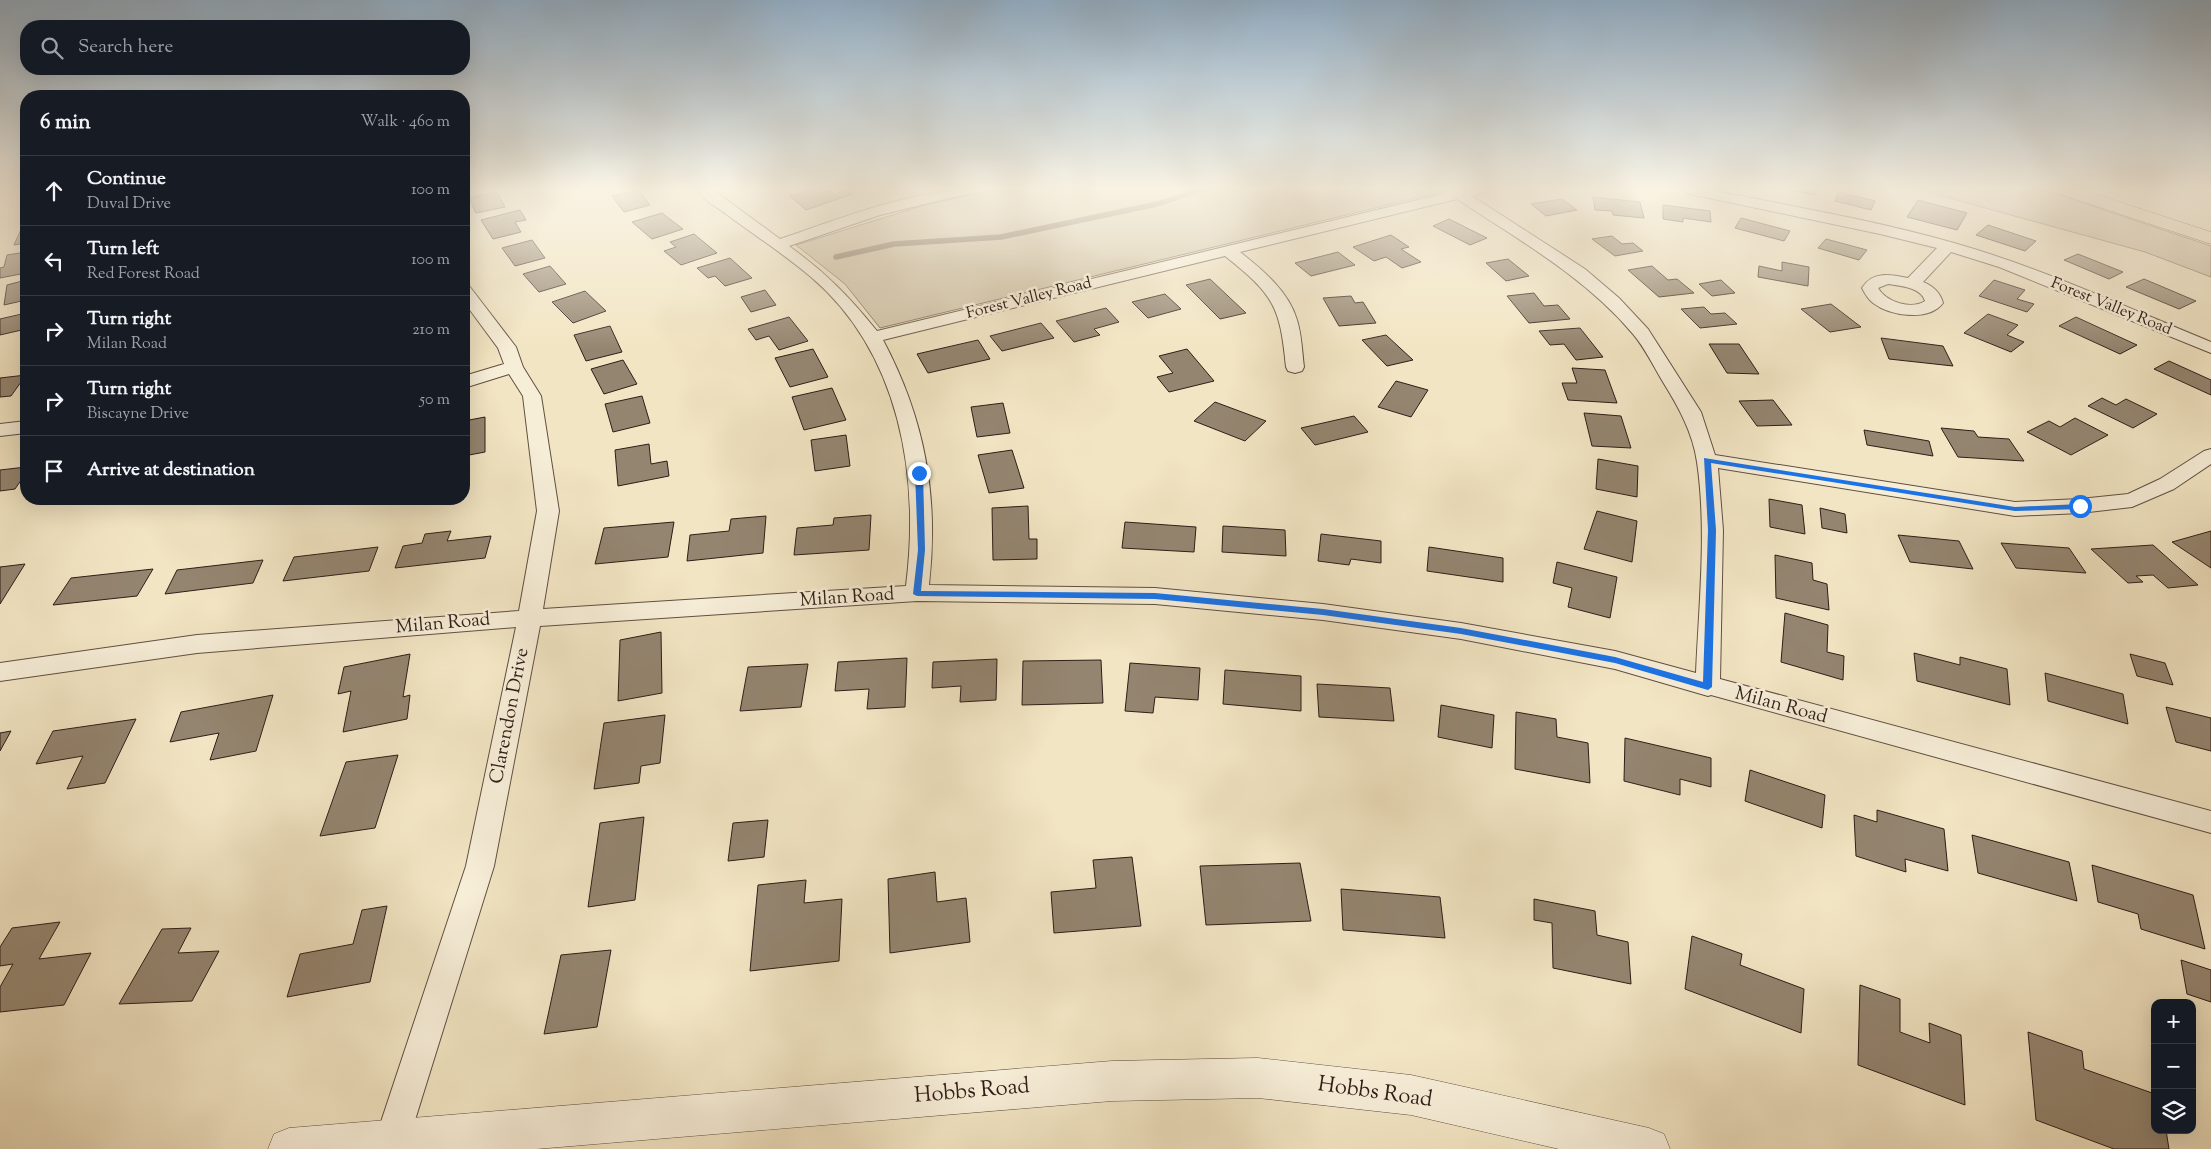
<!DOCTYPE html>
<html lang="en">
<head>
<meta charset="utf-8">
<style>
	body { margin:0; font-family:"Sorts Mill Goudy",serif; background:#242831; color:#f1f3f6 }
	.controls { position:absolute; right:15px; bottom:15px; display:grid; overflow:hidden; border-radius:10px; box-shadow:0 5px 20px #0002 }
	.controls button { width:45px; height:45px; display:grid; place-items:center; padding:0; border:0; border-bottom:1px solid #363941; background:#171b24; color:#f1f3f6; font:25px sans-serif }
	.stop { position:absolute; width:15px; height:15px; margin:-11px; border:4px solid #1a73e8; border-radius:50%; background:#fff }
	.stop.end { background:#1a73e8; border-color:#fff; box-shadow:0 1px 5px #0008 }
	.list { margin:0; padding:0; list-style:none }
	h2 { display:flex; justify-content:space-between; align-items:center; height:65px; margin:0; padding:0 20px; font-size:21px }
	h2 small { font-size:16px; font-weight:400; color:#9ea1a6 }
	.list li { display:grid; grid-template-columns:32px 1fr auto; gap:15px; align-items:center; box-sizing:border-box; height:70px; padding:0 20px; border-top:1px solid #363941 }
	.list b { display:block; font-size:19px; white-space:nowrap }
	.list p { margin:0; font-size:16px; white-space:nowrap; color:#9ea1a6 }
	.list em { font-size:16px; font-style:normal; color:#9ea1a6 }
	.icon { flex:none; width:28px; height:28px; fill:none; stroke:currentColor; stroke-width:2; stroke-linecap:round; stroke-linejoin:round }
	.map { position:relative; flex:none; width:2211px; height:1149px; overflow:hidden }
	.search { position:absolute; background:#171b24; box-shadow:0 5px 20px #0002; left:20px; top:20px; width:450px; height:55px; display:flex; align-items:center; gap:12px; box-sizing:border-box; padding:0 18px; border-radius:20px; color:#9ea1a6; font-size:19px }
	.panel { position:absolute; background:#171b24; box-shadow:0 5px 20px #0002; left:20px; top:90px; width:450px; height:415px; border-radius:20px }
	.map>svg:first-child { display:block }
	.green { fill:#d1c3a6; stroke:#80705e }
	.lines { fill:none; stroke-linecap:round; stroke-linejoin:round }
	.stream { stroke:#7c6c5b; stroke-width:5.5 }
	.building { fill:#948570; stroke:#2f1d17 }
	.minor-casing { stroke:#604f42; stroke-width:2 }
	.tertiary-casing { stroke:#604f42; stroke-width:1 }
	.motorway-casing { stroke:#2f1d17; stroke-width:1 }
	.minor { fill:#f7eed8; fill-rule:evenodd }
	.tertiary { fill:#f7eed8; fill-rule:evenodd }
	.motorway { fill:#f2e5c3; fill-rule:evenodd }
	.route { fill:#1a73e8 }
	.labels { text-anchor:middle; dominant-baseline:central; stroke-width:5; stroke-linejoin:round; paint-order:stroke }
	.far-street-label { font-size:16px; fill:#2f1d17; stroke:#f7eed8 }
	.street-label { font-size:19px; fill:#2f1d17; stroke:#f7eed8 }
	.near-street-label { font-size:22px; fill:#2f1d17; stroke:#f7eed8 }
</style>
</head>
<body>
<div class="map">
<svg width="2211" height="1149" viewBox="0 0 2211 1149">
	<rect width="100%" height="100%" fill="#f2e5c3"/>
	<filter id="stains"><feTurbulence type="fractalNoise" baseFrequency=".004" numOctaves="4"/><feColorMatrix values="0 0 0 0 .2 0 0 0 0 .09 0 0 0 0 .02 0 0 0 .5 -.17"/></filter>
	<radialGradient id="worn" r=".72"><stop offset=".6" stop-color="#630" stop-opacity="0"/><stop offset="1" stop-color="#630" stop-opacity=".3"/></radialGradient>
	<path class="green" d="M994 190H1442L1445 191 880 328 845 284 796 245 928 204Z
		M1920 190H2045L2211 246V277L2145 252Z"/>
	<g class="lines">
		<path class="stream" d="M836 257 894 244 1001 237 1157 204 1200 190"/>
	</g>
	<path class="building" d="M638 190 650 205 624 212 612 196Z
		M811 190 817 194 830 190 834 194 847 190 852 194 806 210 790 196Z
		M1788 190H1817L1815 195Z
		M497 192 505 207 476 213 469 198Z
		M1839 192 1875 201 1871 210 1835 201Z
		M1593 197 1640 202 1644 218 1613 215 1612 211 1595 210Z
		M1562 199 1577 210 1546 216 1531 204Z
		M1918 200 1967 213 1957 230 1907 217Z
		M1663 205 1710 211 1711 222 1683 218V222L1663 219Z
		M520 210 526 220 515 222 521 232 493 239 481 220Z
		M662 213 683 229 652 239 632 222Z
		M1741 218 1790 231 1784 241 1735 228Z
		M1449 219 1487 238 1470 245 1433 226Z
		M26 224V243L14 245 23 225Z
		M1988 225 2036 241 2025 251 1976 235Z
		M694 234 717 253 681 265 664 251 676 247 670 242Z
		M1391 235 1409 247 1401 249 1421 262 1402 268 1386 257 1374 261 1353 247Z
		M1612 236 1622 244 1633 243 1643 251 1615 256 1592 239Z
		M1826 239 1867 250 1859 260 1818 248Z
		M532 240 545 258 515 266 502 248Z
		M26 252V273L0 278V268L4 267 7 255Z
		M1338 252 1355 265 1311 276 1295 263Z
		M2078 254 2123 272 2109 279 2064 260Z
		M730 258 752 278 725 286 715 276 708 278 697 268Z
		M1508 259 1529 276 1506 281 1486 263Z
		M1782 262 1809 267 1808 286 1758 277 1759 266 1782 271Z
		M550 266 566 284 539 292 523 274Z
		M1652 266 1668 280 1677 279 1694 293 1659 297 1628 270Z
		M1210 279 1246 313 1220 319 1186 285Z
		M2144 279 2196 301 2179 309 2126 287Z
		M26 280V300L4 305 7 285Z
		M1721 280 1735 293 1712 296 1699 284Z
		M1994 280 2025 290 2017 299 2034 304 2027 312 1979 296Z
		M765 290 776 305 751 312 741 297Z
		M585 291 606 311 573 323 552 302Z
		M1534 293 1544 306 1558 305 1570 319 1529 323 1507 296Z
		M1165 294 1181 309 1148 318 1132 302Z
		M1351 296 1355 303 1363 302 1376 323 1339 326 1323 298Z
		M1831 304 1861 327 1830 332 1801 309Z
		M1704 307 1711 314 1725 313 1737 324 1700 328 1681 309Z
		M1106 308 1119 322 1094 329 1100 335 1074 342 1056 321Z
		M26 313V329L0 335V319Z
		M1988 314 2018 325 2007 335 2024 342 2011 352 1964 333Z
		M789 317 808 341 779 350 769 336 756 340 748 329Z
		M2076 317 2137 345 2120 354 2059 326Z
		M1041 323 1054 338 1002 351 990 336Z
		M610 326 622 352 586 361 574 335Z
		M1580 328 1603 357 1576 360 1564 344 1550 345 1539 331Z
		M1386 335 1413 360 1387 366 1362 340Z
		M1881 338 1943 346 1953 366 1889 359Z
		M978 340 990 359 928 373 917 354Z
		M1709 344H1739L1759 374 1727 373Z
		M813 349 828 377 790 387 775 358Z
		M1187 349 1214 381 1169 392 1157 377 1173 373 1159 356Z
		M623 360 637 384 604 394 591 369Z
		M2169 361 2211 380V395L2154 369Z
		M1572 368 1605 370 1617 403 1568 400 1562 383H1577Z
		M26 375 11 396 0 397V378Z
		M1396 381 1428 390 1411 417 1378 407Z
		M832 388 846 420 804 430 792 397Z
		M642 396 650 423 613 432 605 404Z
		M2102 398 2116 405 2126 399 2157 414 2133 428 2088 406Z
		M1773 400 1792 425 1757 426 1739 401Z
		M1215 402 1266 421 1245 441 1194 421Z
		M1003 403 1010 433 977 437 971 407Z
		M1584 413 1621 416 1631 448 1592 446Z
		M1354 416 1368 432 1315 445 1301 428Z
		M485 417V452L464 456V421Z
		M2075 418 2108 435 2071 455 2027 432 2049 421 2060 427Z
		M1941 428 1974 431 1978 437 2009 439 2024 461 1958 457Z
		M1864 430 1929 441 1933 456 1867 445Z
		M846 435 850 466 815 471 811 440Z
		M649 444 651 464 667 461 669 476 618 486 615 450Z
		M1012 450 1024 488 989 493 978 455Z
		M1598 459 1638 466 1637 497 1596 489Z
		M26 467V473L15 489 0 491V470Z
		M1769 499 1802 505 1805 534 1770 527Z
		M1028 506 1029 539H1037V559L993 560 992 508Z
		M1820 508 1845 514 1847 533 1822 528Z
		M1597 511 1637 521 1632 562 1584 549Z
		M871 515 869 550 794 555 797 528 833 525 834 518Z
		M766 516 763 553 687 561 690 535 729 531 731 519Z
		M674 522 668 557 595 564 604 528Z
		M1125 522 1196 527 1194 552 1122 548Z
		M1223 526 1285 530 1286 556 1222 552Z
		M451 531 447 541 491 536 485 558 395 568 403 546 422 543 425 534Z
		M2211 531V568L2172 542Z
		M1321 534 1381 541V563L1351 559 1349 565 1318 561Z
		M1898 535 1959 541 1973 569 1910 562Z
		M2001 543 2069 548 2086 573 2016 568Z
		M2153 545 2198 585 2168 588 2153 575 2136 576 2143 582 2128 583 2091 549Z
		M378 547 369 571 283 581 294 557Z
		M1429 547 1503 558V582L1427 571Z
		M1775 555 1812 563 1813 580 1827 584 1829 610 1776 598Z
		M263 560 253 583 165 594 177 570Z
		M1557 562 1617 577 1610 618 1568 607 1572 588 1553 583Z
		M25 564 0 604V567Z
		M153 569 137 596 53 605 71 578Z
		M1785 613 1828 625 1827 652 1844 656 1843 680 1781 662Z
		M661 632 662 693 618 701 620 640Z
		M1914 653 1960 665V657L2007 669 2010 705 1917 681Z
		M410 654 403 697 410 695 407 719 343 732 351 691 338 694 344 667Z
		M2130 654 2165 663 2173 685 2137 676Z
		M907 658 905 707 867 709 869 689 835 691 838 662Z
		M997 659 996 700 960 702 961 686 932 688 933 662Z
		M1101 660 1103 703 1022 705 1023 661Z
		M1130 663 1200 668 1198 700 1155 697 1153 713 1125 711Z
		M808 664 801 707 740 711 748 667Z
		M1225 670 1301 676V711L1223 704Z
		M2045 673 2123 694 2128 724 2048 701Z
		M1317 684 1390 688 1394 721 1319 717Z
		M273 695 256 751 210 760 219 733 170 742 181 712Z
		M1441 705 1494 715 1492 748 1438 737Z
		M2166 707 2211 718V751L2176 742Z
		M1516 712 1556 719 1557 737 1588 743 1590 783 1515 769Z
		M665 715 660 763 641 766 639 783 594 789 604 723Z
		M136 719 105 783 67 789 83 756 36 764 53 731Z
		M11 731 0 751V733Z
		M1625 738 1711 758V787L1680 779V795L1624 781Z
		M398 755 375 828 320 836 346 762Z
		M1750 770 1825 795 1822 828 1745 801Z
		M1877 810 1944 829 1948 871 1905 859 1906 872 1856 856 1854 815 1877 822Z
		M644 817 635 900 588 907 600 823Z
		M768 820 764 857 728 861 733 823Z
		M1972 835 2069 862 2077 901 1978 873Z
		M1132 857 1141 926 1054 933 1051 892 1096 888 1093 860Z
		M1300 863 1311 921 1206 925 1200 866Z
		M2092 865 2193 895 2205 949 2141 929 2138 914 2098 902Z
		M935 872 937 902 966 898 970 942 890 953 888 879Z
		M806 880 804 903 842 899 839 961 750 971 758 885Z
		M1341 889 1440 897 1445 938 1343 930Z
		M1534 899 1595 911 1597 935 1628 942 1631 984 1553 968 1552 923 1534 920Z
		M387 906 370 982 287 997 300 954 353 944 362 910Z
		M60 922 39 959 91 953 64 1005 0 1012V987L13 964 0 966V947L12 928Z
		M191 928 178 953 219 951 192 1001 119 1004 162 929Z
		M1692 936 1742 954 1740 965 1804 989 1801 1033 1685 989Z
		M611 950 597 1027 544 1034 561 955Z
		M2181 960 2211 970V1002L2187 994Z
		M1860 985 1900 999V1032L1930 1043 1929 1023 1961 1035 1965 1105 1858 1065Z
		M2028 1032 2082 1051 2084 1069 2155 1094V1130H2166L2169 1149H2114L2036 1120Z"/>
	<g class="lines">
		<g class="minor-casing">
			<path id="minor" d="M697 190H713L780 239C839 219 910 190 972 190L970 193 880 215 789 246C825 272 849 296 877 331L1447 193 1446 190H1484L1482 193 1472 196 1585 269 1619 298 1648 329 1701 412 1715 455 2015 502 2080 499 2128 494 2160 479 2204 451 2211 449V464L2174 489 2132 507 2080 513 2015 516 1718 468 1723 530 1720 679 2211 811V833L1711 695 1708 696 1615 669 1461 639 1323 620 1155 604 917 601 540 626 494 866 406 1149H372L466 866 516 627 197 653 0 681V663L197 635 519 611 537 511 523 396 509 374 464 388V376L504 364 498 348 464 302V286L470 287 516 347 523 367 541 396 559 511 543 609 906 586C920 475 900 353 811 277 784 254 754 235 726 214 717 207 703 200 697 190ZM1457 199C1519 240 1585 277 1633 334 1645 348 1654 367 1663 382 1678 406 1693 433 1697 462 1707 529 1699 604 1696 673L1615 651 1461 623 1323 604 1155 588 929 585C939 496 925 419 883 340L1225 256C1274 295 1280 306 1286 367L1288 371 1295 373 1302 371 1304 367C1302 352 1302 336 1297 320 1289 292 1263 270 1240 252Z
				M1683 190H1710C1791 206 1874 220 1954 243 2042 268 2126 307 2211 342V353L1999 267 1951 252 1923 282C1933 286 1940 292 1943 303 1929 322 1890 316 1873 303 1868 299 1865 294 1862 288 1872 271 1890 274 1908 278L1937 248 1880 234 1690 194 1685 193ZM1888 284C1900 286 1921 287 1925 301 1911 310 1886 302 1878 288Z
				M26 421V433L0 436V424Z"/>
		</g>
		<g class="tertiary-casing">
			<path id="tertiary" d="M1258 1058 1411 1075 1649 1128 1664 1134 1670 1149H1559L1411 1115 1258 1098 1112 1101 536 1149H268L274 1134 289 1128 1112 1061Z"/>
		</g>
		<g class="motorway-casing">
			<path id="motorway" d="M2057 190H2083L2211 232V244L2060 194Z"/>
		</g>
		<use href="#minor" class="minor"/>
		<use href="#tertiary" class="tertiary"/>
		<use href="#motorway" class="motorway"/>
	</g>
	<linearGradient id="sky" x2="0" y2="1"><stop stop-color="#91acc2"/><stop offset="0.54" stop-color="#f9f3e4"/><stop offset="1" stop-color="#f9f3e4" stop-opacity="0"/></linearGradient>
	<rect width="2211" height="350" fill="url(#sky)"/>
	<path class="route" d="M1704 458 2015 507 2080 504 2084 506 2080 509 2015 511 1711 463 1716 530 1712 687 1708 690 1615 663 1461 634 1323 615 1155 599 917 596 913 594 918 550 915 473 919 471 923 473 925 550 921 591 1155 593 1323 609 1461 628 1615 657 1703 682 1708 530Z"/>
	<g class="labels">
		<g class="far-street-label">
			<text transform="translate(1029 299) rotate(-14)">Forest Valley Road</text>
			<text transform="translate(2111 307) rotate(22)">Forest Valley Road</text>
		</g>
		<g class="street-label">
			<text transform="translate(847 598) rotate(-4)">Milan Road</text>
			<text transform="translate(443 624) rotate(-5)">Milan Road</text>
			<text transform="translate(1781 706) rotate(15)">Milan Road</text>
			<text transform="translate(510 716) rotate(-79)">Clarendon Drive</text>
		</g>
		<g class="near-street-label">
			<text transform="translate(972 1092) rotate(-5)">Hobbs Road</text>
			<text transform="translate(1375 1093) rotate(8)">Hobbs Road</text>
		</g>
	</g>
	<rect width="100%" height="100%" filter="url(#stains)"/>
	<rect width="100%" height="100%" fill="url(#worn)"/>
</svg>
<div class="controls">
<button>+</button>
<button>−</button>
<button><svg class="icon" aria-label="layers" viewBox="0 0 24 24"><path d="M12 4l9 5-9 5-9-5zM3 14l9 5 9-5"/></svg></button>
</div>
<div class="stop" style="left:2080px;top:506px"></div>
<div class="stop end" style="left:919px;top:473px"></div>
<div class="search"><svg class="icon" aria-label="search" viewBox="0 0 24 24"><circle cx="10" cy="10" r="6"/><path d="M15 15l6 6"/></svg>Search here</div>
<section class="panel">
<h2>6 min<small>Walk · 460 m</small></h2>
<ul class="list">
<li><svg class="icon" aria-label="ahead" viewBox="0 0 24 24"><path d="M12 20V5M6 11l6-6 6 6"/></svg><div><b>Continue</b><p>Duval Drive</p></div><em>100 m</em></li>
<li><svg class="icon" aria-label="left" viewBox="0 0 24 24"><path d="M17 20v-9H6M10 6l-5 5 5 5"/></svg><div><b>Turn left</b><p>Red Forest Road</p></div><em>100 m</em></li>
<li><svg class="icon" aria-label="right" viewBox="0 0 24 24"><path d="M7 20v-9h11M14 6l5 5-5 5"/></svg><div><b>Turn right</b><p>Milan Road</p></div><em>210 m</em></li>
<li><svg class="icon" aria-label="right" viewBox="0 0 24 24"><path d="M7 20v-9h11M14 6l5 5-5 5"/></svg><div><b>Turn right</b><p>Biscayne Drive</p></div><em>50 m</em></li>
<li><svg class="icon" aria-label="arrive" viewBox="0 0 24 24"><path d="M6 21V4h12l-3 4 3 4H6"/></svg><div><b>Arrive at destination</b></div></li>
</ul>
</section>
</div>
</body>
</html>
